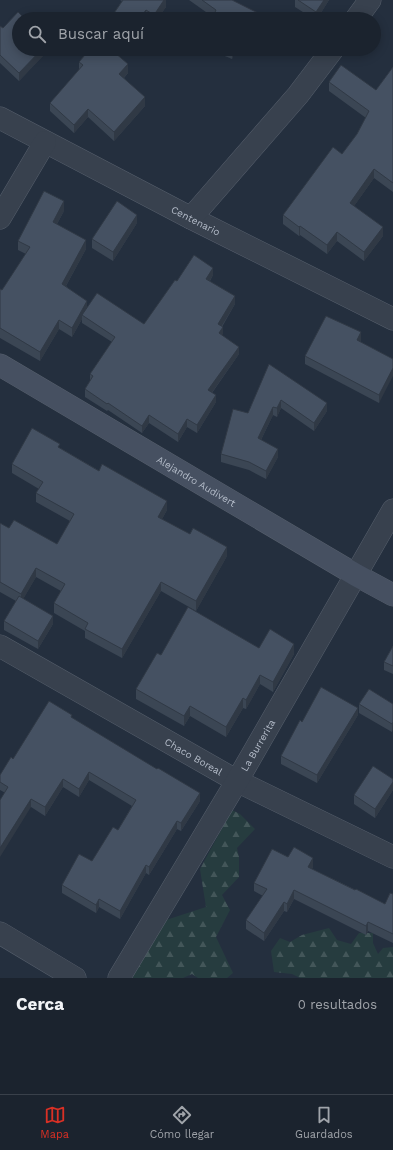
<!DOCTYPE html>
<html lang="es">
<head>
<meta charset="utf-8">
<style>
	body { margin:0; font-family:"Work Sans",sans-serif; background:#242b36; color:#f1f3f6 }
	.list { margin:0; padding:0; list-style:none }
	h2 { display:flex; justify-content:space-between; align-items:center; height:52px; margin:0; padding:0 16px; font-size:17px }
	h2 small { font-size:13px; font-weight:400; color:#a0a4aa }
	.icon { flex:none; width:22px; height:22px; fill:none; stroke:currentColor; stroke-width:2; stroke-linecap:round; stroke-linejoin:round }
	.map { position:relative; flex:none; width:393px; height:978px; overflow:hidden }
	.search { position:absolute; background:#1b232e; box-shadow:0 2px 10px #0003; left:12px; right:12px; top:12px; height:44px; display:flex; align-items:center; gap:10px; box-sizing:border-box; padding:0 14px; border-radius:22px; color:#a0a4aa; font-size:15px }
	.sheet { height:116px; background:#1b232e }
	nav { display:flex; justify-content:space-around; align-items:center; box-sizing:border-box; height:56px; border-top:1px solid #39404a; background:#1b232e; font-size:11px; color:#a0a4aa }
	nav a { display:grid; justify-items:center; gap:2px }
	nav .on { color:#d93025 }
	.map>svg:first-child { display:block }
	.forest { fill:url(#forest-firs) }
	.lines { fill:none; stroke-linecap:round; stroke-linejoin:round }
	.street-casing { stroke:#565f6c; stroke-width:23 }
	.secondary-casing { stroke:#565f6c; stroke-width:23 }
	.street { stroke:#38414e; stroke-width:22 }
	.secondary { stroke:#465061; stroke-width:22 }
	.wall { fill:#3b4654 }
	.shaded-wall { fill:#303945 }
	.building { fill:#455162; stroke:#303945 }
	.labels { text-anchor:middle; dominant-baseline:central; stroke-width:3.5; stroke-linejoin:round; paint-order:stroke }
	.street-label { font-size:10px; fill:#b4bcc9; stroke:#1d2633 }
</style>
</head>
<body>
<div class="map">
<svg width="393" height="978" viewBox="0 0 393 978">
	<defs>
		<pattern id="forest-firs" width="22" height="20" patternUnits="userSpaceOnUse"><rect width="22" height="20" fill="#263c3f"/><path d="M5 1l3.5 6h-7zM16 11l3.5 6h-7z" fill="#435659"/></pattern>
	</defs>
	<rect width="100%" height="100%" fill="#242f3e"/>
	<path class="forest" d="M232 810 240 814 255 829 237 848 239 857V877L222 895 230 910 216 937 233 973 227 978H198L192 974 183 978H133L136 962 166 920 206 907 200 869Z
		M329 928 337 940 351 944 359 933H373V943L378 954 383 948 393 947V978H300L292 974 274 972 271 951 280 938 290 942 302 935Z"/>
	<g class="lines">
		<g class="street-casing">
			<g id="street">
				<path d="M356 19 370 0"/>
				<path id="s1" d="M0 118 191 218 393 319"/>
				<path d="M0 218 45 142"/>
				<path d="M191 218 298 95 333 49"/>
				<path id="s2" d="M0 646 237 781 393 857"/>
				<path d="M0 933 75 978"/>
				<path id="s3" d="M119 978 237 781 393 510"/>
			</g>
		</g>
		<g class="secondary-casing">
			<g id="secondary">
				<path id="s4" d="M0 365 356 575 393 595"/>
			</g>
		</g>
		<use href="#street" class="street"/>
		<use href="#secondary" class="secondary"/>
	</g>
	<path class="wall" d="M120 0H166V7L157 19H148L146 18 145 19H110L122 1Z
		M189 0H232L264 19 213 17Z
		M295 0H329L317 19H314L295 7Z
		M0 26 3 28 49 49 19 81 0 63Z
		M90 49H123L118 55 128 73 124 78 145 106 114 141 88 117 74 133 50 111V103L79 70V62Z
		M208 49H236L232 59Z
		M393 67V192L374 178 354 206 383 236 364 261 337 241 327 254 300 235 299 236 283 224V215L342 154 357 134 366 118 329 91V82L376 90Z
		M64 211 57 224 86 249 66 286 87 307 144 324 177 281 213 275 210 281 235 304 222 327V335L239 354 212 393 216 402 197 433 187 427 178 442 149 423 142 433 108 410 107 411 85 397V389L90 381V374L112 342 82 323V319L72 337 59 329 40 361 0 338V289L2 290 26 254 18 250V241Z
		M137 223 113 261 92 248V239Z
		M361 341 360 342 393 359 379 403 305 364V356Z
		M269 364 327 411 314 431 281 408 277 417 273 415 261 440 278 457 266 479 249 470 221 462V454L248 413Z
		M60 448 167 510 162 519 227 556 196 611 161 591 122 658 85 638V631L54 613V603L61 591 36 577 23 599 53 624 38 649 4 630V621L16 601 0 592V523L9 528 57 544 70 521 36 502V493L39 489 12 473V464Z
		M393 646V674L384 670V662Z
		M259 648 294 654 273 692 260 684 246 709 243 708 226 737 190 716 184 726 136 699V689L161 655Z
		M359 704H393L392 732 359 713Z
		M358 715 317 783 281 764V756L302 722Z
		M72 718 200 801 181 831 177 829 149 875 146 873 120 919 99 907 96 913 62 893V885L92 861 118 830 132 806 89 780 79 797 63 787 45 816 31 807 0 790V775L13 759Z
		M393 779V790L375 818 354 804V795Z
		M288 857 313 867 312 869 385 904 393 894V943L368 931 366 935 294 899 287 912 284 911 264 941 246 929V920L263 896 254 891V883Z"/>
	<path class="shaded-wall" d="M164 0H166V7L157 19H154V15Z
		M324 0H329L317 19H316V12Z
		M146 10V18L145 19H139Z
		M42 49H49V50L19 81V73Z
		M116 49H123L114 60V52Z
		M232 49H236L232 59Z
		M128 64V73L119 83V74Z
		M145 97V106L114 141V132Z
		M88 109V117L74 133V125Z
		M374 169V178L350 212V203Z
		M64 201V211L53 231V222Z
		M137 215V223L113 261V252Z
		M300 226V235L299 236V227Z
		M383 227V236L364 261V252Z
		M337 232V241L327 254V245Z
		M86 240V249L62 293V284Z
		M213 268V275L206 287V279Z
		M235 296V304L218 332V324Z
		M87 301V310L82 315V319L72 337V328Z
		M59 320V329L40 361V352Z
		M223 327V335L219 333Z
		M361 332V341L357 348V340Z
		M239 347V354L208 398V390Z
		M393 368V376L379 403V395Z
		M216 395V402L197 433V425Z
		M281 400V408L277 417V408Z
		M327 403V411L314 431V423Z
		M273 407V415L258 446V438Z
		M149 415V423L142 433V426Z
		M187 419V427L178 442V434Z
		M278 449V457L266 479V471Z
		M167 501V510L158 526V517Z
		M227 547V556L196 611V601Z
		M36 568V577L21 603V594Z
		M161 582V591L122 658V649Z
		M53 616V624L38 649V641Z
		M294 644V654L273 692V682Z
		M260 675V684L246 709V700Z
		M243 698V708L226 737V727Z
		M190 706V716L184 726V716Z
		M358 708V715L317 783V775Z
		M393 722V730L392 732V724Z
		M89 772V780L79 797V789Z
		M63 779V787L45 816V807Z
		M393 782V790L375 818V809Z
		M200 793V801L181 831V823Z
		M31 799V807L0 857V848Z
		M177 821V829L149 875V867Z
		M313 858V867L308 876V867Z
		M146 865V873L120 919V911Z
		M294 890V899L287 912V904Z
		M99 899V907L96 913V905Z
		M284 902V911L264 941V933Z
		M368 922V931L366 935V926Z"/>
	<path class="building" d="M123 0H164L154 15 146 10 139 19H110Z
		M202 0H232L264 16 263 19H212L216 10Z
		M298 0H324L316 12Z
		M18 12 25 19H19V49H42L19 73 0 55V26L3 28Z
		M90 49H116L114 52 128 64 119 74 145 97 114 132 88 109 74 125 50 103 83 65 79 62Z
		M341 65 376 90 393 67V183L374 169 350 203 383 227 364 252 337 232 327 245 300 226 299 227 283 215 333 147 342 154 357 134 369 111 329 82Z
		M44 191 64 201 53 222 86 240 62 284 87 301 72 328 59 320 40 352 0 328V289L2 290 30 247 18 241Z
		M117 201 137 215 113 252 92 239Z
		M194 255 213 268 206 279 235 296 218 324 223 327 219 333 239 347 208 390 216 395 197 425 187 419 178 434 149 415 142 426 108 403 107 404 85 389 93 376 90 374 115 337 82 315 97 293 144 324 175 280 177 281Z
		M326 316 361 332 357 340 393 359V368L379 395 305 356Z
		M269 364 327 403 314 423 281 400 277 408 273 407 258 438 278 449 266 471 249 462 221 454 233 409 248 413Z
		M32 428 60 444 58 447 99 471 102 464 167 501 158 517 190 534 193 528 227 547 196 601 161 582 122 649 85 629 88 623 54 603 65 584 36 568 21 594 0 582V523L9 528 14 520 57 544 74 514 36 493 43 482 12 464Z
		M19 596 53 616 38 641 4 621Z
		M188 607 259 648 270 629 294 644 273 682 260 675 246 700 243 698 226 727 190 706 184 716 136 689 157 653 161 655Z
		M393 646V666L384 662Z
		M321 687 358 708 317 775 281 756 300 720 302 722Z
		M369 689 393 704V722L392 724 359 704Z
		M49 701 72 715 71 717 157 769 158 768 200 793 181 823 177 821 149 867 146 865 120 911 99 899 96 905 62 885 79 854 92 861 113 827 118 830 136 800 89 772 79 789 63 779 45 807 31 799 0 848V800L8 787 0 782V775L11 757 13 759Z
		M373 766 393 779V782L375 809 354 795Z
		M294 847 313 858 308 867 355 890 356 889 385 904 390 893 393 894V934L368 922 366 926 294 890 287 904 284 902 264 933 246 920 267 889 254 883 272 849 288 857Z"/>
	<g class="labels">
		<g class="street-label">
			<text stroke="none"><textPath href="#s1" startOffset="221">Centenario</textPath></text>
			<text stroke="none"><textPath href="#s4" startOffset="228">Alejandro Audivert</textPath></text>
			<text stroke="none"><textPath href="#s3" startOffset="271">La Burrerita</textPath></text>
			<text stroke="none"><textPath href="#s2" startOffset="223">Chaco Boreal</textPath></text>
		</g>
	</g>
</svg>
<div class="search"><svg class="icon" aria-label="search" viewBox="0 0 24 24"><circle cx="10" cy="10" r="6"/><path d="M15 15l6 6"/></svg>Buscar aquí</div>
</div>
<section class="sheet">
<h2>Cerca<small>0 resultados</small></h2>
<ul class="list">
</ul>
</section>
<nav>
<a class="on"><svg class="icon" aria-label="map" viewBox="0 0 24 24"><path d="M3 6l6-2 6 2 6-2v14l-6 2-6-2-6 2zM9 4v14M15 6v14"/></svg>Mapa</a>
<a><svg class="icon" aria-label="directions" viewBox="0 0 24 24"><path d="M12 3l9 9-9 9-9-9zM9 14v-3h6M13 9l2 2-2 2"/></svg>Cómo llegar</a>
<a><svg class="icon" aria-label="saved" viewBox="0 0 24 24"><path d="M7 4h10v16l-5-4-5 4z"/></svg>Guardados</a>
</nav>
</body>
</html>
